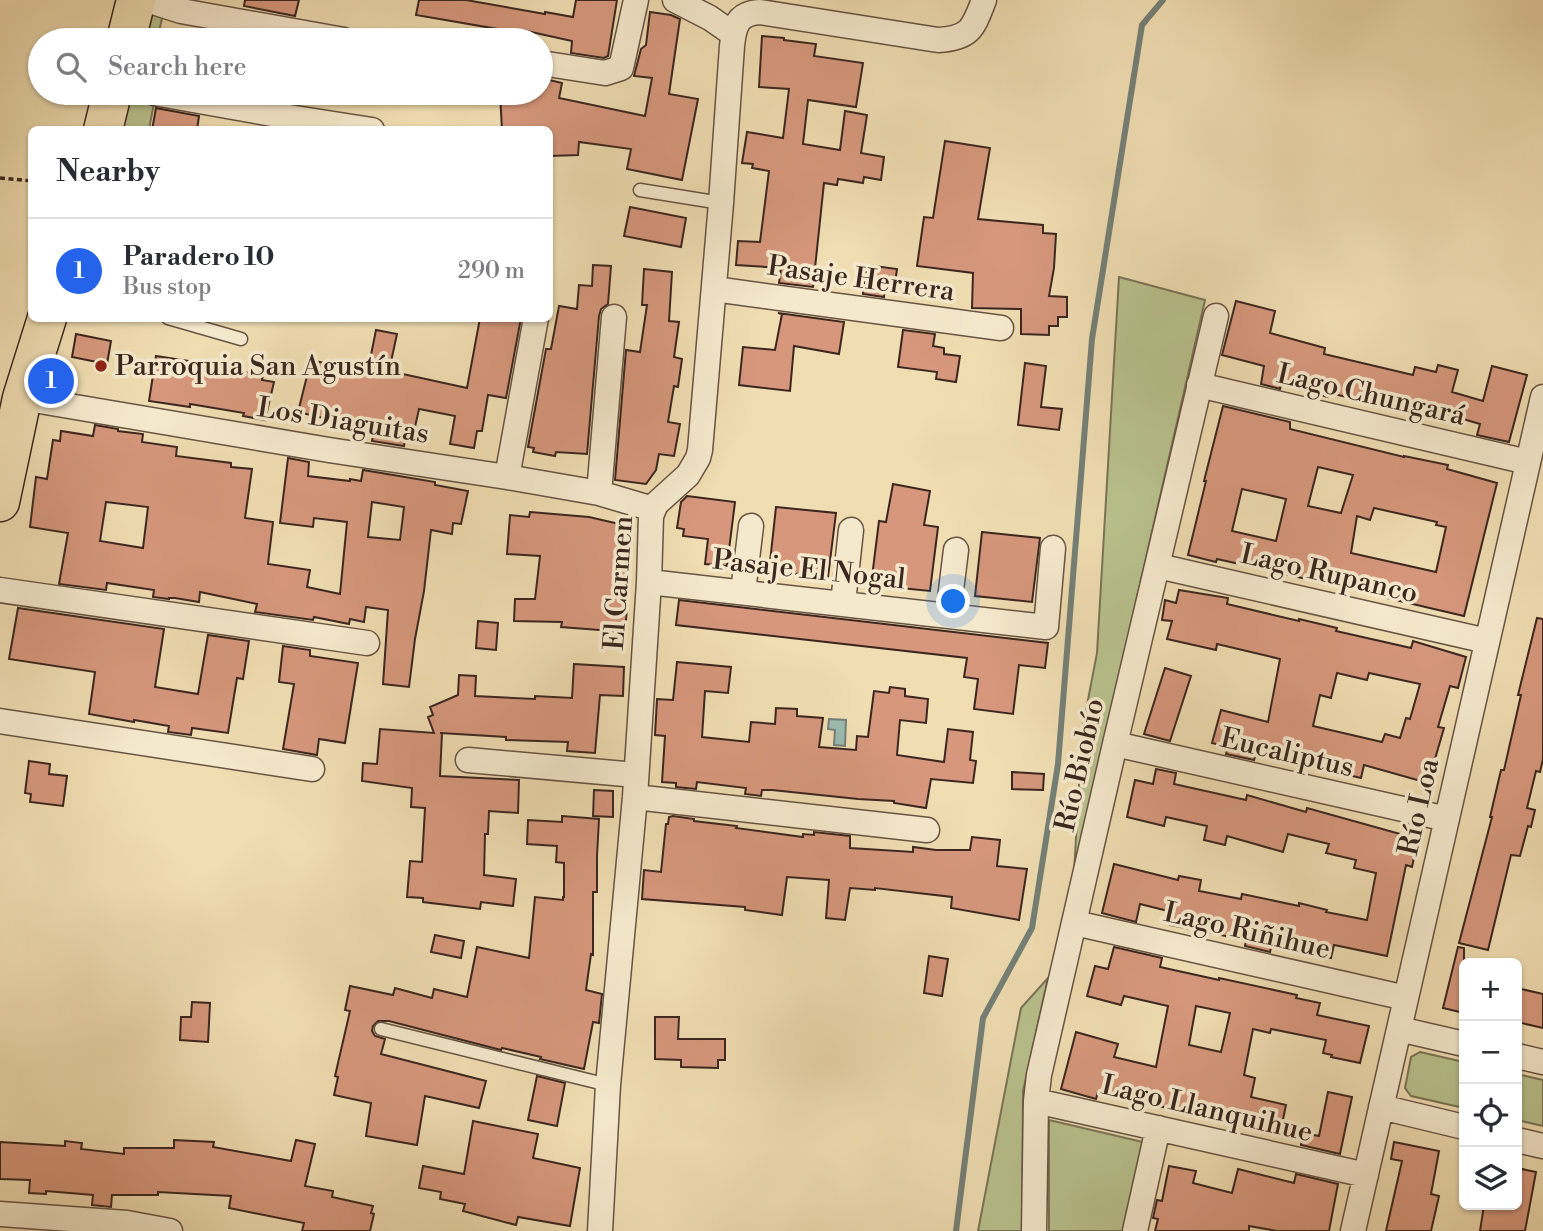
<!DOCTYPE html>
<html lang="en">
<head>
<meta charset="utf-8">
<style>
	body { margin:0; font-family:"Libre Bodoni",serif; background:#f7f7f7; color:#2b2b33 }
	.controls { position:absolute; right:21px; bottom:21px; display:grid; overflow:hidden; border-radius:10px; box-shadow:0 2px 5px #0004 }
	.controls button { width:63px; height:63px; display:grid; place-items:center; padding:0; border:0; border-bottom:2px solid #e1e1e2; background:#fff; color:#2b2b33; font:35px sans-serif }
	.you { position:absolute; left:954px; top:602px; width:24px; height:24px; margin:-18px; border:5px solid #fff; border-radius:50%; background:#1a73e8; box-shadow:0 0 0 10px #1a73e833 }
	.badge { display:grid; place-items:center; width:46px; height:46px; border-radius:50%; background:#2563eb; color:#fff; font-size:23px; font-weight:700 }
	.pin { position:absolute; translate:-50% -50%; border:4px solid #fff; box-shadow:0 2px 7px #0006 }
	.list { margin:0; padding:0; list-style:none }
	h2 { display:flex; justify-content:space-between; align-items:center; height:91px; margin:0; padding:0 28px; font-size:30px }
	h2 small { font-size:23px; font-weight:400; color:#7c7c81 }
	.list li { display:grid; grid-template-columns:46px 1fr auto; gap:21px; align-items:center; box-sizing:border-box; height:105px; padding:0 28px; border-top:2px solid #e1e1e2 }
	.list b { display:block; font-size:26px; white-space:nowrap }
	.list p { margin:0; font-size:23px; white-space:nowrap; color:#7c7c81 }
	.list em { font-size:23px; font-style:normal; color:#7c7c81 }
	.icon { flex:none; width:38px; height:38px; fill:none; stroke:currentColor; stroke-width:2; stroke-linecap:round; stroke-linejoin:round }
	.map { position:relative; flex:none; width:1543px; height:1231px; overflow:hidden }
	.search { position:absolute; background:#fff; box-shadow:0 2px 5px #0004; left:28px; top:28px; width:525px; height:77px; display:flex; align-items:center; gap:18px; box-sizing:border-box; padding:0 24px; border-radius:38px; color:#7c7c81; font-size:26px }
	.panel { position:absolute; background:#fff; box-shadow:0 2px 5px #0004; left:28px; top:126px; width:525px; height:196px; border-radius:10px }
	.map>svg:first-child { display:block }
	.green { fill:#b8c18d; stroke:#7a7456; stroke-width:2 }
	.water { fill:#9bbbb1; stroke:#758077; stroke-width:2 }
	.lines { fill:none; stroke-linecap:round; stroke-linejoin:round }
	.stream { stroke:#758077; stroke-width:6 }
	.building { fill:#d6977c; stroke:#3b271f; stroke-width:2; fill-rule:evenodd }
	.service-casing { stroke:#685444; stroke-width:15 }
	.minor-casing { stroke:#685444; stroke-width:27 }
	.primary-casing { stroke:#3b271f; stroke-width:41 }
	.path { stroke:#3b271f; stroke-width:3.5; stroke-dasharray:5 3.5; stroke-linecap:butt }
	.service { stroke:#f5e9cd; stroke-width:12 }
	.minor { stroke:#f5e9cd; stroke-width:24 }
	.primary { stroke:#f0ddb2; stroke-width:38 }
	.poi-dot { fill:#8f2418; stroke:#f5e9cd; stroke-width:2.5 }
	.labels { text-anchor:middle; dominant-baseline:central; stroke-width:7; stroke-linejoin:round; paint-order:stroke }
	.street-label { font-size:28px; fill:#3b271f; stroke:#f5e9cd }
	.poi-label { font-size:28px; fill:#3b271f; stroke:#f5e9cd; text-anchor:start }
</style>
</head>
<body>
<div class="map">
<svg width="1543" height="1231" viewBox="0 0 1543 1231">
	<rect width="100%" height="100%" fill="#f0ddb2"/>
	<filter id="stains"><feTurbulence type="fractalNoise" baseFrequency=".00286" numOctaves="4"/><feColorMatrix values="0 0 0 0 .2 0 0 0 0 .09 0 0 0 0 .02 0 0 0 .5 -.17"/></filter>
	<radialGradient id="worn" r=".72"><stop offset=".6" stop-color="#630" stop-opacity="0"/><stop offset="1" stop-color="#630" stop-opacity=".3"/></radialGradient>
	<path class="green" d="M147 10 163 14 157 40H140Z
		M128 93H156L149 129 120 130Z
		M1119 277 1205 300 1074 873 1082 731 1097 653Z
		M1048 978 1023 1091 1022 1231H978L1021 1008Z
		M1420 1052 1464 1062V1108L1411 1096 1405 1088 1411 1057Z
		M1517 1074 1543 1080V1126L1517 1120Z
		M1049 1120 1147 1143 1128 1231H1049Z"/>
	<path class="water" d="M829 719 846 720 845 746 834 745 835 730 828 729Z"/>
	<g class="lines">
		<path class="stream" d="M956 1231 983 1018 1032 928 1058 764 1092 339 1142 25 1163 0"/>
	</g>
	<path class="building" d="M245 0H299L295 16 244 6Z
		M419 0H466L545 14V12L573 17 576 0H617L608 56 604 58 571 53 572 41 522 30 521 33 416 15Z
		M650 12 671 15 680 19 669 94 698 99 682 180 627 169 631 149 579 142 578 155 550 156V130H502L500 93H541V78L562 83 559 98 645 116 652 78 634 76 641 49 646 45Z
		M762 36 784 38V40L816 44 814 56 863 63 856 107 808 100 803 144 840 150 845 111 867 115 861 153 884 157 881 180 864 177 863 183 838 179 837 185 824 183 813 287 779 283 781 268 736 265 738 241 760 242 769 171 752 168 753 164 742 163 747 132 783 138 789 89 759 87Z
		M156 108 199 116 197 130H152Z
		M945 141 990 148 978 219 1043 225V233L1056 234 1054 268 1049 296 1067 297V317H1058V326H1049V335L1021 334V309L972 308 973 273 917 266 924 217 933 218Z
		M630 207 686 218 681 247 624 236Z
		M593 265 611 266 608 304 601 309 599 316 587 454 556 452 555 456 533 452 534 448 528 447 546 349H551L559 306 577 309 579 285 592 286Z
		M867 265 897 269 894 291 885 289 884 297 863 294Z
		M644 269 672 272 669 321 679 322 674 357 682 359 678 387 674 386 668 422 680 424 674 456 659 454 656 470 646 484 615 480 626 350 640 352 647 305H642Z
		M1236 301 1275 311 1270 333 1325 348 1324 354 1413 375 1415 367 1436 372 1438 365 1458 370 1452 392 1483 401 1492 366 1527 375 1509 442 1477 435 1480 424 1446 414 1444 420 1384 403 1383 405 1329 393 1328 397 1281 384 1280 389 1261 384 1264 366 1222 355Z
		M778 313 844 322 839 354 794 346 790 391 739 385 743 347 775 350 782 314Z
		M480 318H521L506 398 488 395 482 431H477L474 448 450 444 455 416 419 409 415 427 408 425 404 446 372 441 374 431 343 425 344 423 298 412 311 360 355 370V368L368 370 376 330 397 334 389 371 467 388Z
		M903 330 935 334 933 346 944 348V354L960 356 956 382 936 379 937 372 898 367Z
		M76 334 111 341 107 364 72 357Z
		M156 356 228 367 227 369 263 375 262 380 274 382 265 420 243 416 244 413 190 404V407L149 401Z
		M1025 363 1046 366 1041 407 1062 409 1059 430 1018 425Z
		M1223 406 1290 422V429L1404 457V456L1448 465 1447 469 1497 483 1464 616 1357 591 1358 586 1302 578 1217 559 1216 562 1188 555 1206 481H1204ZM1318 467 1353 475 1341 513 1308 506ZM1242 489 1286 499 1276 541 1232 531ZM1374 508 1437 522 1436 525 1446 527 1436 572 1351 553 1357 516 1370 520Z
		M95 425 118 429V431L143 434 142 442 177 447 176 456 231 463V467L252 469 245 518 273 522 268 564 310 570 307 587 340 594 347 522 314 518 313 527 280 523 288 458 309 462 308 476 350 481V479L361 481 363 470 435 482V485L468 491 461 524 453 523 452 534 431 530 424 591 415 639 409 687 383 684 388 610 366 607 364 622 350 619 349 624 314 617 313 620 255 612 257 604 200 592 199 602 175 598H169V599L153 597 154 590 107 583 106 590 59 584 68 533 30 527 36 477 47 479 53 440 60 441 61 431 93 436ZM106 502 148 507 143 548 100 541ZM372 502 404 507 400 540 368 537Z
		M893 484 930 491 924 525 938 527 930 591 871 585 879 521 886 522Z
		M687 496 735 502 727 566 705 564 708 539 683 536 684 529 677 528 681 502Z
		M776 507 836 513 828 577 769 571Z
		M530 512 589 517 628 526 619 564H626L625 583 629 584 625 632 561 627 562 622 514 621 515 599H535L540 556 507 554 510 515 529 517Z
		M982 532 1040 538 1032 602 975 596Z
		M1179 590 1228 598 1227 604 1299 621V619L1337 628 1336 631 1411 648 1413 641 1466 657 1458 688 1450 686 1438 727 1444 728 1428 783 1364 765 1361 778 1256 753 1254 760 1226 754 1228 747 1212 743 1221 710 1268 722 1280 659 1217 644 1216 650 1167 639 1172 621 1162 620 1165 600 1176 603ZM1337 673 1367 680 1369 673 1420 684 1410 719 1406 718 1400 738 1385 734 1382 742 1313 726 1320 695 1331 698Z
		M679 600 1048 643 1045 668 1019 665 1013 714 974 709 978 679 964 677 967 658 676 625Z
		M18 608 164 629 155 687 198 694 208 635 249 641 243 679 237 678 228 733 192 728 191 735 168 732 169 726 134 720V722L89 714 95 672 9 659Z
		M1537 618 1543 619V759L1540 772 1536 771 1527 808 1535 810 1531 827 1528 826 1520 856 1511 855 1488 950 1459 943 1492 817H1490L1501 770H1504L1521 695H1518Z
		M478 621 498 623 496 650 476 648Z
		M283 646 310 650V656L358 663 345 743 319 739 317 755 283 749 294 684 279 682Z
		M677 662 731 667 728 693 705 691 702 737 749 742 751 722 775 724 776 708 797 709V716L823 718 819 747 856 750 857 736 868 737 874 691 889 693 890 687 905 689V696L928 699 926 723 900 720 897 755 944 762 948 729 973 732 970 760 976 761 973 783 931 779 926 808 894 803V801L858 799 772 790H762L761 796 745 794 746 788 697 782 696 789 676 787V783L662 782 665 736 655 735 657 699 673 700Z
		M574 664 624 667 623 696 600 695 595 753 567 751 568 742 506 740V737L440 733H442L440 776 519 780 518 813 489 811 488 834H485L484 875 516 879 513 906 481 902 480 909 423 902V898L407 897 410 861 422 862 425 808 411 807 412 788 362 781 363 763 377 764 380 729 434 733 428 717 433 715 430 707 458 695 459 675 476 676 475 696 535 699V696L572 698Z
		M1165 668 1191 676 1170 741 1144 734Z
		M29 761 50 764 49 774 67 776 63 806 30 802 31 794 25 793Z
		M1156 769 1176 773 1174 784 1246 800 1247 795 1306 812 1307 808 1418 839 1412 867 1406 865 1387 956 1334 945 1331 958 1272 943 1270 952 1245 946 1246 940 1170 925 1172 912 1140 904 1136 922 1102 913 1114 864 1178 880 1179 876 1201 880 1199 891 1241 899 1242 894 1299 906V903L1327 910 1326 912 1367 920 1376 873 1354 868 1356 860 1326 853 1329 844 1288 834 1283 852 1227 836 1225 845 1204 840 1207 826 1166 817 1164 826 1127 817 1135 780 1153 784Z
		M1012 772 1044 774 1043 790 1012 789Z
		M594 790 613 791V817L593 816Z
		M562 816 599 819 597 856V892H593V955L591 954 586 990 602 994 599 1023 593 1022 584 1069 540 1059 541 1057 502 1048 501 1050 389 1021H378L373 1026 372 1031 375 1036 385 1039 381 1054 486 1081 479 1108 425 1096 417 1145 366 1136 371 1103 334 1095 338 1077 335 1076 350 1011 345 1010 350 986 393 995 395 988 432 998 434 989 467 997 477 947 529 958 535 897 563 900V897H564V863L556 862 557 846 527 844 528 820 562 822Z
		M673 816 694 819V821L737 826 736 828 803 837V834L814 835V832L850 836V848L913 852V847L936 850H970L972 837 1000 840 997 866 1027 869 1019 920 951 908 952 897 875 888V890L850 888 845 920 826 918 829 880 787 877 782 915 745 910V907L642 899 644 870 661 872 666 824H668L669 817Z
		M435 935 464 941 461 958 431 952Z
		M1114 947 1162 958 1160 967 1219 980V978L1297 995 1296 998 1320 1003 1317 1015 1369 1026 1360 1063 1331 1057 1332 1055 1323 1053 1326 1040 1271 1029 1270 1033 1253 1029 1244 1075 1255 1078 1251 1097 1286 1105 1280 1134 1098 1092 1096 1099 1061 1089 1076 1032 1118 1044 1114 1057 1156 1067 1168 1006 1124 996 1121 1005 1087 996 1095 966 1108 969ZM1196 1006 1230 1013 1221 1052 1189 1045Z
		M1458 947 1464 948V1013L1443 1008Z
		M929 956 948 959 942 996 924 993Z
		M1517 988 1543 994V1028L1517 1022Z
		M192 1002 210 1003 208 1042 180 1040 181 1017H191Z
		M655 1017H679L678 1039H725V1060H718V1068L681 1067V1060L655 1059Z
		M537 1076 565 1083 557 1126 528 1120Z
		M1328 1092 1352 1097 1340 1154 1301 1145 1303 1133 1319 1136Z
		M473 1121 538 1134 533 1158 580 1168 570 1226 518 1217 516 1225 463 1211 465 1204 440 1199 441 1192 419 1188 423 1166 464 1174Z
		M174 1140 214 1142 213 1147 291 1161 296 1140 315 1144 305 1186 333 1191 332 1197 373 1206 371 1213 374 1214 370 1231H302L304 1223 229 1208 231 1196 158 1192V1195H112L111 1207 92 1205 93 1195 46 1191V1194L29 1193 30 1180 0 1179V1142L65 1146V1141L82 1143 81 1149 124 1154V1148H174Z
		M1394 1142 1439 1151 1431 1194 1439 1196 1431 1231H1386L1402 1161 1391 1159Z
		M1169 1166 1196 1171 1193 1183 1232 1193 1238 1169 1294 1183 1296 1174 1338 1184 1329 1231H1277L1249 1226V1231H1155L1158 1219 1153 1218 1157 1200 1162 1201Z
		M1517 1168 1536 1172 1525 1231H1480L1484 1205H1517Z"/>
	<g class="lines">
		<g class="service-casing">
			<path id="service" d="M640 190 721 203
				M168 318 241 339
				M381 1029 608 1085"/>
		</g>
		<g class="minor-casing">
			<path id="minor" d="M147 0 181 11 344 40
				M675 0 710 18 733 34
				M541 63 605 73 621 68 636 0
				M154 93 295 118 372 130
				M714 289 1001 328
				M1199 385 1528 462
				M22 398 329 450 507 477 599 493 653 509
				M507 477 536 318
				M599 493 614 317
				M1158 566 1487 641
				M649 582 1046 627 1053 548
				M0 590 367 643
				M743 592 751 526
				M843 603 851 530
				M948 615 956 550
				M0 721 312 769
				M1115 744 1447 819
				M468 760 636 775
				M635 797 927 830
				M1075 923 1406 998
				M1399 1029 1464 1044
				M1517 1056 1543 1062
				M1036 1101 1366 1175
				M1381 1107 1464 1127
				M1517 1140 1543 1146
				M0 1214 127 1223 170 1231
				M600 1231 608 1085 635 797 649 582 651 516 656 504 688 475 698 458 700 450 721 203 732 46C734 27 737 13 760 12L938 40C971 38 973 28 984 0
				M1034 1231 1036 1101 1039 1075 1115 744 1216 316
				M1135 1231 1158 1128
				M1353 1231 1543 397"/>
		</g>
		<g class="primary-casing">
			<path id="primary" d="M126 40 136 0
				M103 130 112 93
				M0 502 22 398 47 318"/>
		</g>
		<path class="path" d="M0 178 32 181"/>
		<use href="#service" class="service"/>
		<use href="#minor" class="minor"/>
		<use href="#primary" class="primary"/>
	</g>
	<circle class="poi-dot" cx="101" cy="366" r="7"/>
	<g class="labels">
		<g class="street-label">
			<text transform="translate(861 279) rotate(8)">Pasaje Herrera</text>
			<text transform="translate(1371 395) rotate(13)">Lago Chungará</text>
			<text transform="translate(343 421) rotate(9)">Los Diaguitas</text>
			<text transform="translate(809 570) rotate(6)">Pasaje El Nogal</text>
			<text transform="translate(1329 574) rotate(13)">Lago Rupanco</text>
			<text transform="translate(619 583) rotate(-86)">El Carmen</text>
			<text transform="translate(1287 753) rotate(13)">Eucaliptus</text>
			<text transform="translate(1080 765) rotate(-77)">Río Biobío</text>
			<text transform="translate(1419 807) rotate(-77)">Río Loa</text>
			<text transform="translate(1247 931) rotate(13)">Lago Riñihue</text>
			<text transform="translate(1207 1109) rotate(13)">Lago Llanquihue</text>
		</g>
		<g class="poi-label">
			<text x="115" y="366">Parroquia San Agustín</text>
		</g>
	</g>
	<rect width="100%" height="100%" filter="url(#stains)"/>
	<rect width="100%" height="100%" fill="url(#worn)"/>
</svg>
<div class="controls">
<button>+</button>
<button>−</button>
<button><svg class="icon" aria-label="locate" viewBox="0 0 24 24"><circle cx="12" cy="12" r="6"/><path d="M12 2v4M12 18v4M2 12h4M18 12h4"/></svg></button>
<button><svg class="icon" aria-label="layers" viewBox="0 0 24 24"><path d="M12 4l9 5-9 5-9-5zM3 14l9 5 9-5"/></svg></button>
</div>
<div class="you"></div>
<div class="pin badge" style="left:51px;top:381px">1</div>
<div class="search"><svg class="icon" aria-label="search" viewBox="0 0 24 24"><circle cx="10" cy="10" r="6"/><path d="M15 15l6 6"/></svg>Search here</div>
<section class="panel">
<h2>Nearby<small></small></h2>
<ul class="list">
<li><span class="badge">1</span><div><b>Paradero 10</b><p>Bus stop</p></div><em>290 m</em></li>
</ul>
</section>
</div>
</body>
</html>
